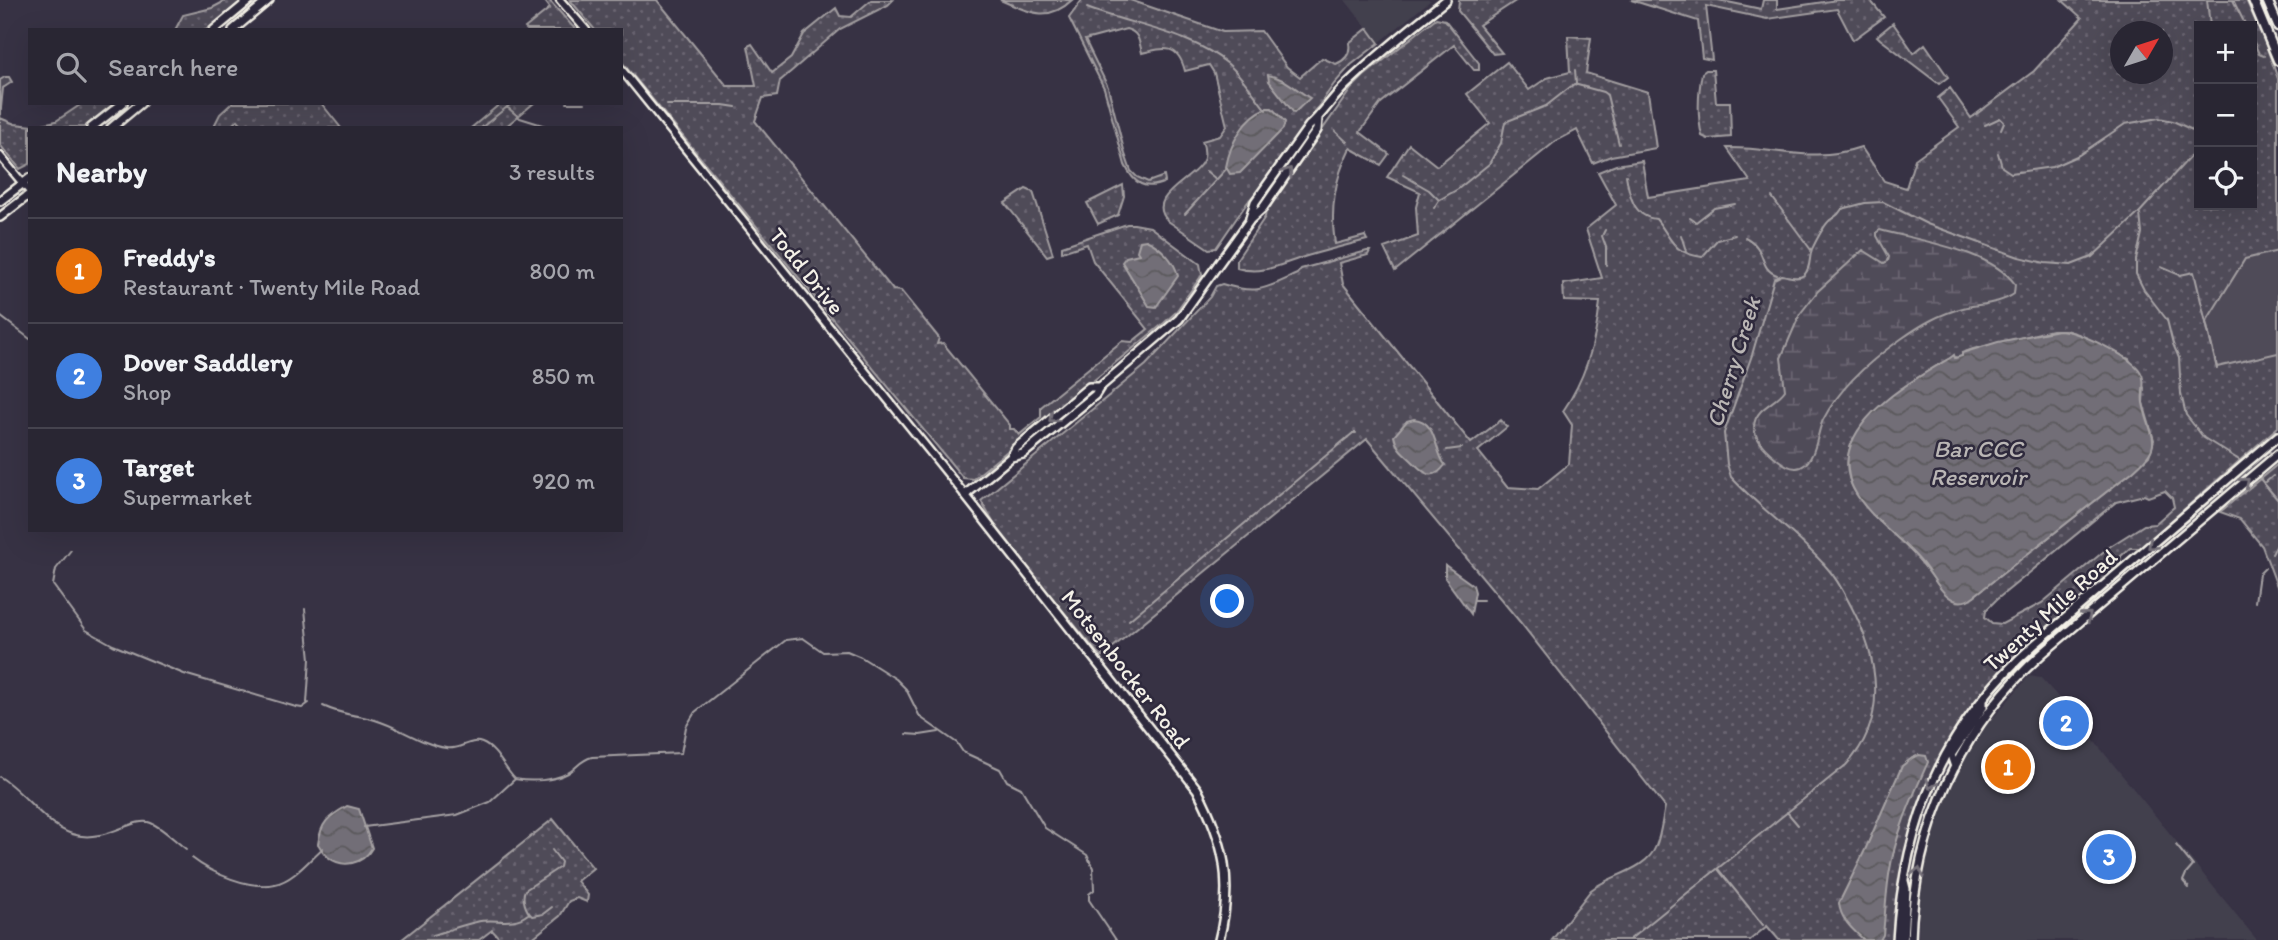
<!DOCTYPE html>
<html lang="en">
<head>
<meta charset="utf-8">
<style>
	body { margin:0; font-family:Itim,sans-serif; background:#35323f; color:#f1f3f6 }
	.controls { position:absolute; right:21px; top:21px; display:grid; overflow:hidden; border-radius:0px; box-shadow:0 7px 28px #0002 }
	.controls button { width:63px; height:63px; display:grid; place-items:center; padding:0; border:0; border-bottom:2px solid #45434e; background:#292633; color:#f1f3f6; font:35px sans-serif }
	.compass { position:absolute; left:2110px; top:21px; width:63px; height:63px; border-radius:50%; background:#292633; box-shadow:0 7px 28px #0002; rotate:51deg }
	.you { position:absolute; left:1228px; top:602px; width:24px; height:24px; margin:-18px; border:5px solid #fff; border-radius:50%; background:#1a73e8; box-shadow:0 0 0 10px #1a73e833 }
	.badge { display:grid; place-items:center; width:46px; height:46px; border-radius:50%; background:#db2777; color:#fff; font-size:23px; font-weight:700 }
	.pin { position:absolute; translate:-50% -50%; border:4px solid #fff; box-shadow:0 2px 7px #0006 }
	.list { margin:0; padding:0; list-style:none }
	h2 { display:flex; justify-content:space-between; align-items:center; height:91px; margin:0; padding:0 28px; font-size:30px }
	h2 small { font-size:23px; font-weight:400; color:#a5a5ac }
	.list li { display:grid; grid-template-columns:46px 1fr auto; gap:21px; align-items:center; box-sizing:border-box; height:105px; padding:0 28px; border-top:2px solid #45434e }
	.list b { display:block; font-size:26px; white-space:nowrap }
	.list p { margin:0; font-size:23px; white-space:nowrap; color:#a5a5ac }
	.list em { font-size:23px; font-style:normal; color:#a5a5ac }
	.icon { flex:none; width:38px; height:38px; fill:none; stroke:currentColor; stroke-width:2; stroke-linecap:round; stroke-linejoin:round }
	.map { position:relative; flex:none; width:2278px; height:940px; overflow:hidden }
	.search { position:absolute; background:#292633; box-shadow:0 7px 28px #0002; left:28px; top:28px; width:595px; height:77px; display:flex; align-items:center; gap:18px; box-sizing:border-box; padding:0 24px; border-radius:0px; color:#a5a5ac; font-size:26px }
	.panel { position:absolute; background:#292633; box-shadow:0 7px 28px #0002; left:28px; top:126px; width:595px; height:406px; border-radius:0px }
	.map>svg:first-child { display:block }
	.built { fill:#433f4e }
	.green { fill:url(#green-dots); stroke:#a29ea0; stroke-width:2; fill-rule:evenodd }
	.wetland { fill:url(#wetland-marsh); stroke:#a29ea0; stroke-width:2 }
	.pitch { fill:#504b59; stroke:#a29ea0; stroke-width:2 }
	.water { fill:url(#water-waves); stroke:#a6a2a4; stroke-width:2 }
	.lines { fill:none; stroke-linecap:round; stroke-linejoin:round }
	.stream { stroke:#a6a2a4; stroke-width:2 }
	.tertiary-casing { stroke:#f4f1e8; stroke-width:11 }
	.secondary-casing { stroke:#f4f1e8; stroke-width:12 }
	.primary-casing { stroke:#f4f1e8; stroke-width:13 }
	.tertiary { stroke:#2f2a3d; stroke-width:6 }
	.secondary { stroke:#2f2a3d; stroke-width:7 }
	.primary { stroke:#2f2a3d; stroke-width:8 }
	.oneway { stroke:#747079 }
	.labels { text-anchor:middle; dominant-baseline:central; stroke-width:5; stroke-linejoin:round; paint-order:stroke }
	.street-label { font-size:23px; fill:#f4f1e8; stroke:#2f2a3d }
	.water-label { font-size:24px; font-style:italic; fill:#bab6b5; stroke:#2f2a3d }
</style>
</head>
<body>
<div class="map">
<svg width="2278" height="940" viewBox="0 0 2278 940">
	<defs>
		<pattern id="green-dots" width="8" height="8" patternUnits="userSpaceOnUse" patternTransform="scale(1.75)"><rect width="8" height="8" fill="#504b59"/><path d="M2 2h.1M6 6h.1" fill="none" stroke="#6a6571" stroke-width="1.8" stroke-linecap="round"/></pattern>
		<pattern id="wetland-marsh" width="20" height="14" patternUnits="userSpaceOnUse" patternTransform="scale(1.75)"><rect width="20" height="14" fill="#504b59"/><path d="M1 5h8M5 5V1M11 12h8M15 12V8" fill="none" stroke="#6a6571"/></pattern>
		<pattern id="water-waves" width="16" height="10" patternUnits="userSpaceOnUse" patternTransform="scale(1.75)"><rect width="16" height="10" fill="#726e77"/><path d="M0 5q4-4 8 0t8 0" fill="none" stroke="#5b595c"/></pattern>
	</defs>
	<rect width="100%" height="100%" fill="#373244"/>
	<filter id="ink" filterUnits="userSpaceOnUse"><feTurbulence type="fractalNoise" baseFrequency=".0143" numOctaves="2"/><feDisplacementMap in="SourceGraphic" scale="14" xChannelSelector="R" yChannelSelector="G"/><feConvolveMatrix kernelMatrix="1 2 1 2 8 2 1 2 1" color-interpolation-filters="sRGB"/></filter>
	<g filter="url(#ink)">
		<path class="built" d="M1345 0H1431L1379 43Z
			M2029 676 2041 678 2059 698 2257 940H1918L1919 909 1924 870 1930 845 1947 797 1966 758 1987 725Z"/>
		<path class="green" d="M227 0H243L206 30H175L183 15 212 8Z
			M544 0H549L576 30H527L525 28 550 8Z
			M570 0H657L727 86H756L748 46 752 44 772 73 791 58 804 34 836 8 840 16 851 17 871 0H893L888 5 840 29 780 81 777 96 763 98 755 121 893 290 901 291 939 338 937 344 943 343 1010 425V429H1014L1019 435 1041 417V407L1122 341 1132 342 1148 329 1093 261 1087 244 1062 252V246L1127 224H1134L1150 227 1200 264 1202 275 1175 313 1164 323 973 479 963 478 621 61V30H595Z
			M1000 0H1072C1047 24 1027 11 1000 0Z
			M1082 0H1130L1223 32 1261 31 1287 67 1300 77 1322 58 1336 64C1346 60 1351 54 1349 43L1368 28 1379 43 1351 65 1334 84 1270 176 1247 203 1216 248 1209 249 1168 221C1143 195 1198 179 1204 158 1205 152 1204 146 1202 141L1220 136 1227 126 1214 73 1209 65 1185 71C1178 44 1166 47 1142 53 1139 41 1139 32 1126 29L1085 40 1108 87 1125 154 1131 171 1137 177 1148 182 1164 176 1165 182C1145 191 1134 184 1125 165L1104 88 1069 18Z
			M1459 0H1517L1479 25 1502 53 1493 54 1458 11Z
			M1631 0H1718L1761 9 1763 0H1777V9L1837 0H1870L1884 17 1853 40 1837 9 1767 19 1706 6 1712 60 1702 58 1698 21Z
			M2062 0H2246L2263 37 2278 79V427L2140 548H2130L2121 556 2120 567C2078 602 2033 636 1996 677 1930 748 1897 843 1894 940H1779L1767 926 1750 940H1552L1591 890C1610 875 1647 870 1656 846 1661 834 1662 820 1665 807L1520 622 1367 439 1101 657 1001 536 981 501 1146 365 1210 297 1216 286 1222 284C1258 295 1264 289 1297 274L1301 269 1367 251H1370L1368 255 1339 263 1343 284 1471 443 1501 420 1507 427 1478 451 1507 487 1538 489 1569 464 1572 425 1563 411C1586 378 1596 342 1600 302L1564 301 1563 284 1602 278 1586 229 1616 205 1598 172 1616 165 1642 161 1648 197 1750 181 1727 148C1777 147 1811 164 1861 147L1884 181 1906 188 1915 159 1959 127 1938 98 1950 88 1971 118 2034 71 2082 18ZM2199 26H2252V205H2199ZM2120 32H2162V74H2120ZM2052 330H2065L2078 334 2129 359 2144 388 2143 403 2154 440 2149 456 2133 471 1974 596 1943 591C1935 582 1929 571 1920 561 1900 537 1870 518 1854 490 1822 431 1913 379 1954 356L1955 358 1963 356 1962 353 1973 349ZM2165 491 2172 498 2174 507 2155 524 2144 525 2109 547 2042 603 2002 624 1992 623 1985 617 1986 610 1996 600 2116 502 2144 495 2148 497Z
			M1436 18 1445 20 1479 63V70H1474L1454 45 1381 103 1360 132 1389 154 1381 165 1350 148C1334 180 1330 210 1335 244L1365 236 1367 240C1347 245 1327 250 1307 256 1283 263 1263 276 1237 268V259L1265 217 1266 210 1351 89 1364 76Z
			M1893 23 1914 53 1925 44 1948 77 1939 84 1880 39 1877 36Z
			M1568 36 1591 38 1586 73 1648 92 1656 148 1611 156 1593 163 1577 130 1556 141 1395 271 1384 248 1418 236 1416 207 1420 192 1387 177 1409 144 1437 166 1490 123 1467 94 1507 62 1529 90 1547 78 1570 72Z
			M1706 70H1713L1716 102H1730L1731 137 1708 139 1702 136C1697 115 1698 94 1702 73Z
			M5 77H9L12 82 3 88 0 118 15 124 33 126 56 121 83 103H115L84 127 30 128V164L20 169 0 145V80Z
			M232 103H321L341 128H245L238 120 228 128H213L220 114Z
			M501 103H534L504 128H471Z
			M1123 185 1124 196 1118 215 1098 224 1087 203Z
			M1026 189 1033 192 1053 254 1047 256 1005 203Z
			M2269 451 2272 454 2042 649 2083 614 2103 592Z
			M2278 464V589L2262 546 2240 519 2220 512Z
			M553 819 593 868 577 881 588 895 587 902 577 898 569 901 560 916 530 940H501L492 930 479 940H401Z"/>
		<path class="wetland" d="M1880 230C1920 241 1990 250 2015 284L2014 294C2000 304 1979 304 1963 308 1939 314 1921 325 1901 339 1871 360 1840 386 1823 420 1817 432 1816 461 1801 467 1793 470 1783 464 1777 459 1762 447 1744 429 1761 411 1769 403 1779 399 1785 390L1781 358 1800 314 1818 291 1863 250 1884 263 1888 261 1889 257 1877 236V232Z"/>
		<path class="pitch" d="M2278 251V353L2217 367 2206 322 2245 259Z"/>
		<path class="water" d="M1268 75C1286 78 1295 89 1310 98L1294 113 1269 81Z
			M1267 108H1272L1285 122 1283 129 1240 173 1230 174 1226 167C1230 144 1244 117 1267 108Z
			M1146 240C1160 246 1175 261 1178 276L1156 307 1149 306 1122 262 1126 257 1139 254 1137 251 1140 241Z
			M2058 330C2077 330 2130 356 2140 371 2147 381 2141 392 2143 403 2150 439 2166 443 2133 471L1974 596C1968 601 1961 603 1954 600 1941 594 1934 578 1926 568 1905 539 1869 520 1853 488 1848 478 1846 462 1849 451 1859 410 1916 378 1950 358L1954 355 1955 358 1962 356V353L1998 342Z
			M1414 419C1437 421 1434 450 1445 465 1431 485 1421 469 1410 459 1402 452 1396 447 1394 436L1407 421Z
			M1445 565 1473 585 1475 592 1471 614 1445 578Z
			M1919 755 1926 756 1928 762C1912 798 1895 835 1889 875 1886 895 1885 915 1883 935L1880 940H1864C1853 930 1840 919 1839 903L1865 850 1902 766 1912 758Z
			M347 806 359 809 372 848C363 864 343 869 328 857 324 854 321 848 318 844 321 822 328 817 347 806Z"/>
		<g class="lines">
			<path class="stream" d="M2207 0 2210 26
				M2233 0 2246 26
				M1087 8C1131 25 1192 33 1228 64 1243 77 1254 95 1266 110
				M2252 38 2259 54 2264 56
				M1575 70 1576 83
				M567 103H585
				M667 105H723L736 107
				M507 107 520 118 552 128
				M1985 125 2000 118 2004 122 2001 129
				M481 128 512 103
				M558 128 575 124 584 127
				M1335 131 1347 142
				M1998 153 2002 167 2011 173 2052 167 2079 155 2125 124 2159 118 2173 121 2199 133
				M1206 171 1216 179
				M1403 175 1429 190 1439 200
				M1626 175C1629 194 1633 217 1656 219 1672 238 1671 253 1702 257L1717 240 1735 235
				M1772 197 1811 250
				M1434 208 1439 200 1458 189 1489 164 1501 143 1505 122 1546 106 1574 84 1603 92 1607 95 1619 144
				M1185 214 1227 168
				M2140 214 2142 233 2136 260V274L2144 290 2167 320 2173 344 2179 358 2181 394 2186 415 2204 438 2244 463
				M1690 218 1696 222 1714 208 1735 204
				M1605 230 1602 236 1606 247V265
				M1681 235 1686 251
				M1745 237C1768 249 1758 269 1777 275
				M2161 267 2180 275 2194 272 2217 369
				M0 316 30 339
				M1447 450 1462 448
				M2256 474 2278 500
				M2266 482 2273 476
				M71 550 56 569 53 585 86 630 113 645 184 674 296 707 302 708 309 703
				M2272 554 2278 543
				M1474 600H1483
				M2255 602 2259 574 2265 568
				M305 609 310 659 307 703
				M1129 620 1353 433H1356
				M323 706C344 716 355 714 375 720 399 727 421 744 446 748 460 751 469 738 482 743 497 749 504 768 515 779 531 782 553 781 568 773 577 768 580 760 592 757L681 753 686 727 695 712 786 640 803 638 823 652 847 651 861 657 896 679 906 689 920 717 957 743 963 752 1000 769 1007 781 1021 788 1045 828 1087 855 1093 868 1094 890 1089 894V900L1116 940
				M906 734 920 735 939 732
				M0 777C25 792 43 824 72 834 104 845 134 815 151 823 163 828 175 841 186 849
				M1787 812 1798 825
				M364 827 457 815 490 802 514 780
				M2176 845 2193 866 2186 874 2183 881 2189 888
				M192 858C211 873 250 890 275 884 294 880 309 860 323 848
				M1718 869 1763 925
				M552 907 543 914 532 916C526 911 521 898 525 890L560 867 561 862 552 850
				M433 935C447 931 461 925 476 922 495 917 511 927 528 914
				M1629 940 1846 765C1890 719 1878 657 1851 606 1844 593 1838 580 1828 569 1799 535 1761 510 1731 477L1727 464 1724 433 1752 355 1774 279 1782 275C1788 276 1798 280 1804 275 1811 269 1809 257 1812 249 1816 241 1823 226 1830 220 1836 216 1838 216 1842 209L1865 203 1883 202 1927 224 2019 257 2045 263 2071 265 2092 257 2106 244 2139 213 2199 147"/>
			<g class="tertiary-casing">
				<path id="tertiary" d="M560 0 586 30
					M621 69 965 495
					M0 156 30 192"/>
			</g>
			<g class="secondary-casing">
				<path id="secondary" d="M214 30 250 0
					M233 30 269 0
					M91 128 123 103
					M111 128 141 103
					M0 201 30 178
					M0 217 30 194
					M1250 218 1255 202 1309 126C1323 114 1332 98 1346 85 1377 55 1412 27 1446 0
					M1100 387H1089L1016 448 1011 457 965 495 1197 789C1224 841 1234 881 1219 940
					M1011 457 1023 454 1095 395 1100 387 1179 319 1250 220 1263 208 1317 130 1318 118
					M1955 767 1951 755 1983 707V699
					M1897 940C1904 821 1944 725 2034 645L2278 436
					M1903 940 1906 889 1904 881
					M1911 940C1914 829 1961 725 2044 652L2278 454"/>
			</g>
			<g class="primary-casing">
				<path id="primary" d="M2253 0 2278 60
					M2267 0 2278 26"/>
			</g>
			<use href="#tertiary" class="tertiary"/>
			<use href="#secondary" class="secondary"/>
			<use href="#primary" class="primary"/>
		</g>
		<defs><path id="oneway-chevron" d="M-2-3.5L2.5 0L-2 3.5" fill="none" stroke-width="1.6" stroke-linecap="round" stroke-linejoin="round" transform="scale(1.75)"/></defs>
		<g class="oneway">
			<use href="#oneway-chevron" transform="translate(1288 172) rotate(-55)"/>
			<use href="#oneway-chevron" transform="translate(1053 418) rotate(140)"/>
			<use href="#oneway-chevron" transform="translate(2245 482) rotate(-40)"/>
			<use href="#oneway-chevron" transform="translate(2152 545) rotate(139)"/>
			<use href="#oneway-chevron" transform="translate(2087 616) rotate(-40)"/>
			<use href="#oneway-chevron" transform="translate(1931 784) rotate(114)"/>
			<use href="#oneway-chevron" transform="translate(1918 872) rotate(-79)"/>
		</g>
	</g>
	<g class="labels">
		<g class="street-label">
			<text transform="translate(807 271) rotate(51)">Todd Drive</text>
			<text transform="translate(2050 610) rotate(-42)">Twenty Mile Road</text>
			<text transform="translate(1126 669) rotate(52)">Motsenbocker Road</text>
		</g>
		<g class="water-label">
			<text transform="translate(1733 362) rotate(-73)">Cherry Creek</text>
			<text x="1978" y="448">Bar CCC<tspan x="1978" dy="28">Reservoir</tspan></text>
		</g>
	</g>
</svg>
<div class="controls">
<button>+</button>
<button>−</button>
<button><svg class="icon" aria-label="locate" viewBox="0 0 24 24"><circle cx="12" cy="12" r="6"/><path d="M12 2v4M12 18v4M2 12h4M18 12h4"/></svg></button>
</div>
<svg class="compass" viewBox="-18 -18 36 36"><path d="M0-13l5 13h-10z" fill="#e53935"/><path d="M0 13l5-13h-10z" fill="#a5a5ac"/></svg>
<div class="you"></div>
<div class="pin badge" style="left:2008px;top:767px;background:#e8710a">1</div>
<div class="pin badge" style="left:2066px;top:723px;background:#3f7fe0">2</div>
<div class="pin badge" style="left:2109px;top:857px;background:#3f7fe0">3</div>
<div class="search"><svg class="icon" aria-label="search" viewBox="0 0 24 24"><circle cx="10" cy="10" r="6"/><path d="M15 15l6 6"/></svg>Search here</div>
<section class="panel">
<h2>Nearby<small>3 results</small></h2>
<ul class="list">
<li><span class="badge" style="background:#e8710a">1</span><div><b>Freddy's</b><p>Restaurant · Twenty Mile Road</p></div><em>800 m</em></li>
<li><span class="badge" style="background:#3f7fe0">2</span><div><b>Dover Saddlery</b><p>Shop</p></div><em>850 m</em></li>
<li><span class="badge" style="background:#3f7fe0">3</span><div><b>Target</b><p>Supermarket</p></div><em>920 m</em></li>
</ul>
</section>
</div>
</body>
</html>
